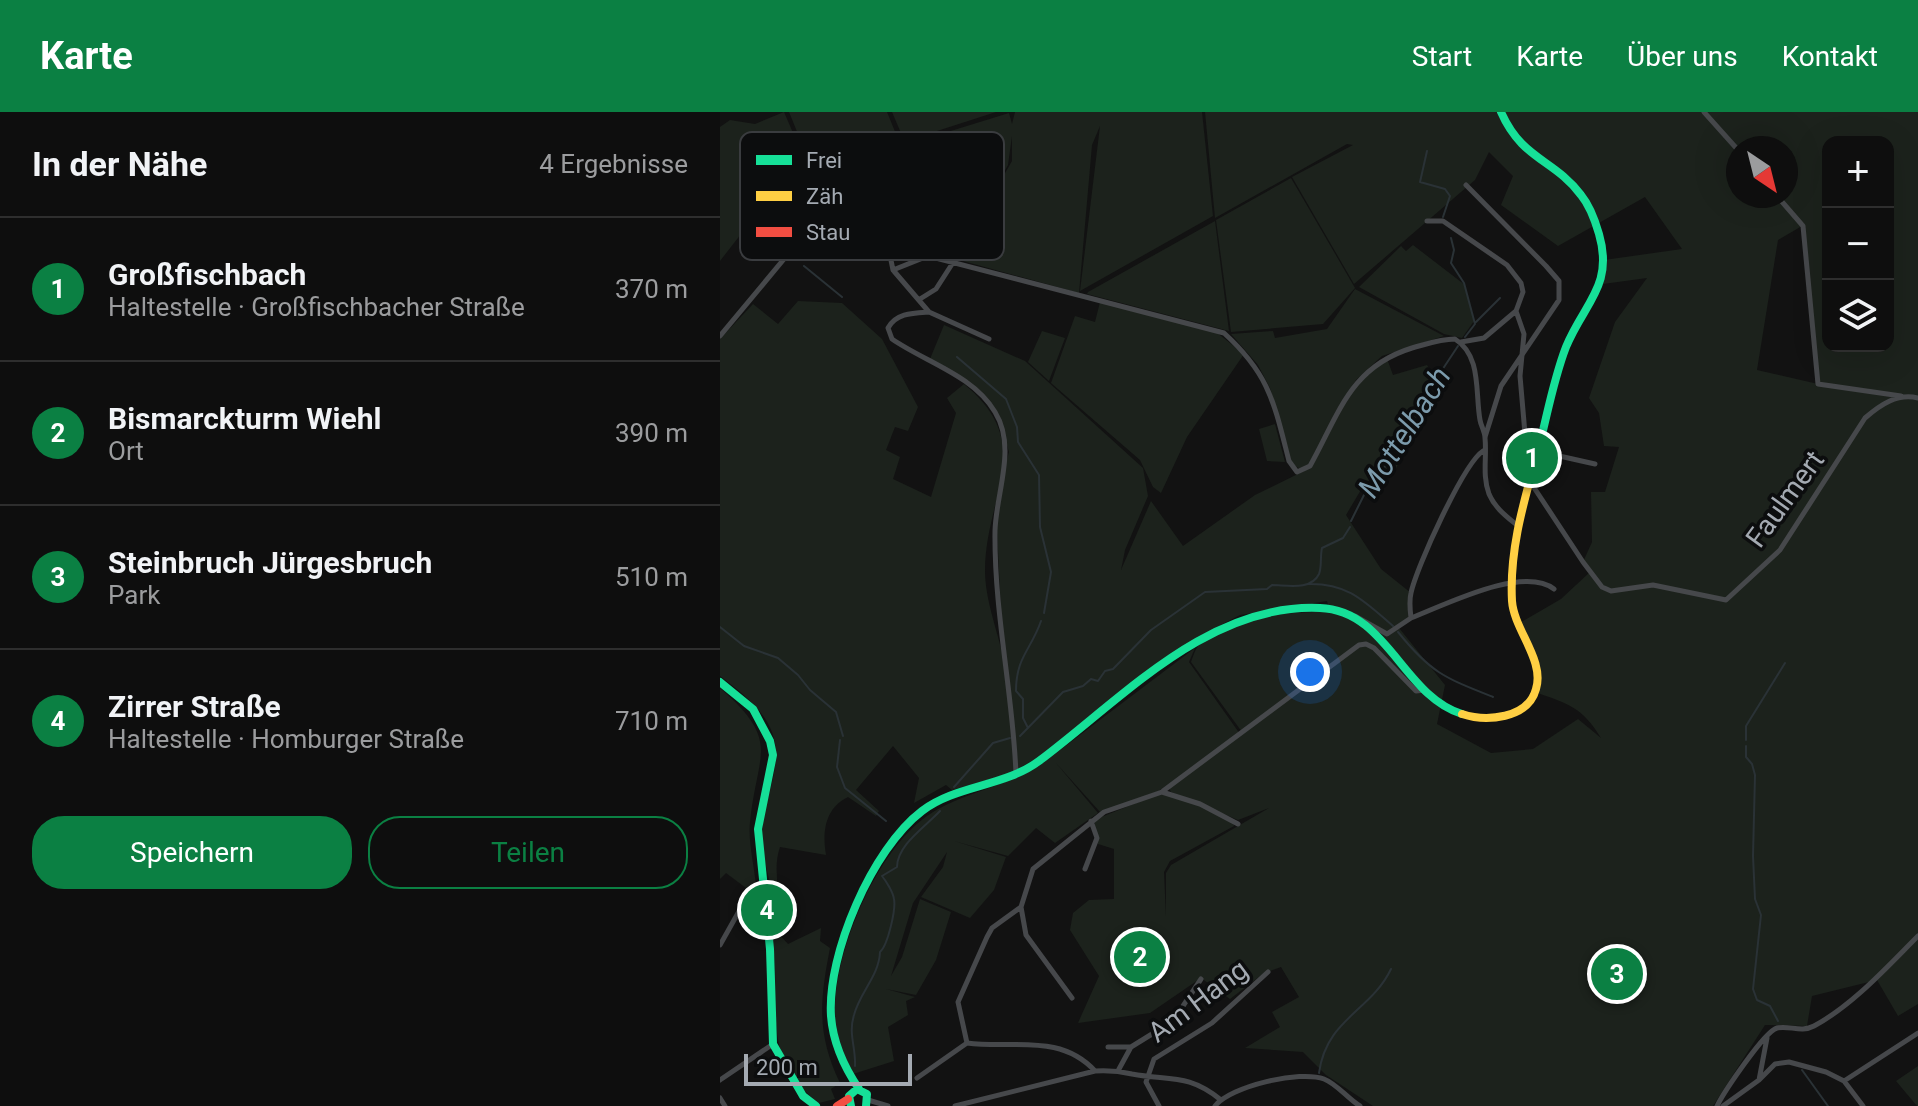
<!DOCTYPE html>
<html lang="de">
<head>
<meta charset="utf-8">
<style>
	body { margin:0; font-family:Roboto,sans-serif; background:#1c1c1c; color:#f1f3f6 }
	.controls { position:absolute; right:24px; top:24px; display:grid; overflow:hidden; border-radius:16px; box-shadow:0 8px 32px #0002 }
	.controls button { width:72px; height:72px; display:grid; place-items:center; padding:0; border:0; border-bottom:2px solid #2e2e2e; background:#0e0e0e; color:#f1f3f6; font:40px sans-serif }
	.compass { position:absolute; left:1006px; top:24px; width:72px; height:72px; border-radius:50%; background:#0e0e0e; box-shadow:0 8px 32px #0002; rotate:145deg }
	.scale { position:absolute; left:24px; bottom:20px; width:168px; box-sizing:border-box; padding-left:8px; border:4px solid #a4aab2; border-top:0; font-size:22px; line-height:28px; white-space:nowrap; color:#a4aab2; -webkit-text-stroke:6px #0c0d0e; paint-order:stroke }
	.you { position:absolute; left:590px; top:560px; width:28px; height:28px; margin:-20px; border:6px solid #fff; border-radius:50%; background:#1a73e8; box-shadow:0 0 0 12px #1a73e833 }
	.badge { display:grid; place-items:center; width:52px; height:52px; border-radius:50%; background:#0b8043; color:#fff; font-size:26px; font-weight:700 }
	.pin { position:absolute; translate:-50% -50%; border:4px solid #fff; box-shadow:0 2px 8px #0006 }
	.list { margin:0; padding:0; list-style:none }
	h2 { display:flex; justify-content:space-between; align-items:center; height:104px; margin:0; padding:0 32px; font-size:34px }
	h2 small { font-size:26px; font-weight:400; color:#9b9c9e }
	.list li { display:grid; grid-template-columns:52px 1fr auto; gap:24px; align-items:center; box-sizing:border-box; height:144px; padding:0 32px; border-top:2px solid #2e2e2e }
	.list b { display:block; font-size:30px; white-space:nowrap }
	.list p { margin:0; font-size:26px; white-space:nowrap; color:#9b9c9e }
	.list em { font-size:26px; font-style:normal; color:#9b9c9e }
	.actions { display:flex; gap:16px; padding:24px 32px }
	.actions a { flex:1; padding:18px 0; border:2px solid #0b8043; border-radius:32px; text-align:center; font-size:28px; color:#0b8043 }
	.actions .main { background:#0b8043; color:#fff }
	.icon { flex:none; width:44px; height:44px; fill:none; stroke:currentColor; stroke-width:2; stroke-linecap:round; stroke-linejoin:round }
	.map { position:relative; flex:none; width:1198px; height:994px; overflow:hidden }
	header { display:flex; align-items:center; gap:48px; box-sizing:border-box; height:112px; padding:0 40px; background:#0b8043; color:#fff }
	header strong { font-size:38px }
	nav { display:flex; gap:44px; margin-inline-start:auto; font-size:28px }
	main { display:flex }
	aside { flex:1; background:#0e0e0e }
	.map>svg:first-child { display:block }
	.green { fill:#1c221c; fill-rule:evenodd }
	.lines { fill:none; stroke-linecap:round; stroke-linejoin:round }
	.stream { stroke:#2a3236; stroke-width:2 }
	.street { stroke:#46484b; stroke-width:5 }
	.fast { stroke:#16e098; stroke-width:8 }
	.slow { stroke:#ffcf43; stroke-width:8 }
	.jam { stroke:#f24e42; stroke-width:8 }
	.labels { text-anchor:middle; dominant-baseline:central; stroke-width:7; stroke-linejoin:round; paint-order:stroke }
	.street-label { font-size:28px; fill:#a4aab2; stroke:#0c0d0e }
	.water-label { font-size:30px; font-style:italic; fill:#7c9bac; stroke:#0c0d0e }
	.key { fill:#0c0d0e; stroke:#3a3c3f; stroke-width:2 }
	.key-label { font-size:22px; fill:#a4aab2 }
</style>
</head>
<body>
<header>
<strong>Karte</strong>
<nav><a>Start</a><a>Karte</a><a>Über uns</a><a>Kontakt</a></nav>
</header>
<main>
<aside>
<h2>In der Nähe<small>4 Ergebnisse</small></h2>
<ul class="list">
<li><span class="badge">1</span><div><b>Großfischbach</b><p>Haltestelle · Großfischbacher Straße</p></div><em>370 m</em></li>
<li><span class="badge">2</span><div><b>Bismarckturm Wiehl</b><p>Ort</p></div><em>390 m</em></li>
<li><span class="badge">3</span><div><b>Steinbruch Jürgesbruch</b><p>Park</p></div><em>510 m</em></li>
<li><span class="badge">4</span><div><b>Zirrer Straße</b><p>Haltestelle · Homburger Straße</p></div><em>710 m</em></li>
</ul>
<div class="actions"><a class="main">Speichern</a><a>Teilen</a></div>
</aside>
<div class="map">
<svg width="1198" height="994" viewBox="0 0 1198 994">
	<rect width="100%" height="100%" fill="#121212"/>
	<path class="green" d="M64 0 93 67 39 99 0 149V15L10 8 35 12Z
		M69 0H167L176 22 139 42 105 88Z
		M172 0H276L217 19 181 21Z
		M295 0H482L493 104 360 179 380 14 372 33 359 181 236 147 292 49V24L288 53 268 88 141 62 134 107 110 97 112 85 151 37 177 26 221 22 289 1 292 12Z
		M485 0H1198V892L1178 904 1157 868 1092 884 1087 914 1045 913 993 994H653L606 963 583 940 525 936 560 915 552 900 579 885 561 855 544 861 510 887 481 866 430 901 358 911 379 864 350 818 353 801 369 788 394 787V737L378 732 374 708 441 681 479 693 513 710 514 714 450 749 444 760 446 805V761L451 753 549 696 518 708 451 680 449 676 600 564 522 620 471 550C473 545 475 537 479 533 507 504 572 499 610 500L607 489 520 503 497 515 321 644 288 662 232 678 226 673 194 691 199 666 173 634 136 678 159 699 156 704 128 685C105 696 102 720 106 743L60 735C50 763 66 793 57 820L68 832 101 816 100 829 110 836C100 888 96 921 120 971L111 977 115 987 99 991C49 954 56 911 55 856 55 840 49 822 56 807 55 780 43 754 42 727 41 701 52 679 55 654 62 611 30 587 0 564V227L33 192 58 212 78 189 122 191 162 227 198 295 188 319 175 315 166 338 180 345 173 367 211 385 236 301 227 286 244 272C318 333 265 383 265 459 265 486 277 518 283 544L277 417 278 380 289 340 281 312 266 286 210 247 224 213 305 249 423 356 428 384 405 438 401 458 431 389 463 434 535 383 584 359 587 353 580 357 572 352 550 276 538 253 511 222 553 219 555 226 607 217 635 177 724 224 662 244 636 268 614 302 648 259 666 244 673 263 707 253 713 264 674 362 645 371 626 403 661 457 691 481V506L679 516 725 573 717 612 771 641 813 637 858 607 881 626C862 595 849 592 815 580L818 569 796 513 841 487 870 460 863 450 872 430 871 380H885L899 335 884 334 879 301 869 286 895 210 927 166 883 172 884 148 962 137 925 85 838 134 781 93 793 64 769 40 755 68 634 172 572 65 633 33 627 32 495 106ZM1108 30H1168V234H1108ZM1018 36H1066V84H1018ZM1082 114 1098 272 1037 258 1058 128Z
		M571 66 635 176 603 212 511 220 496 108Z
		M495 109 509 219 367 182 368 180Z
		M693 133 745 173 754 209 742 226 724 222 639 175 681 134 686 139Z
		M380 190 496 220 524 242 467 325 441 381 433 375 420 348 331 271 355 204 375 210Z
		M322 219 345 226 329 269 308 250Z
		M555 312 565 350 547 349 539 317Z
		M475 536 469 550 520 622 439 679 380 700 336 651 378 701 335 731 316 716 288 744 234 729 286 745 274 778 250 806 201 785 223 755 227 740 193 791 171 864 182 845 200 787 231 800 216 848 196 883 166 877 195 885 186 889 188 903 168 915 174 949 133 962C123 940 113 917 115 892 118 832 157 739 207 704 240 681 284 675 319 654Z
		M0 576C62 630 37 640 30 710 28 730 34 753 36 773L30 779 6 761 0 767Z
		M1198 954V994H1197L1176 969Z"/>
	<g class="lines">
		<path class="stream" d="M707 39 700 70 725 77 730 84 723 105
			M731 126 734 138 731 151 744 171 755 212 745 225
			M84 154 122 185
			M756 210 780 186
			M237 245 286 287 297 315 298 330 319 363 320 415 331 460 324 501
			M631 409 654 363 660 362 691 315V305L738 234
			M588 472C628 471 644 489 673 514
			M0 515 24 534 58 546 78 563 90 578 116 600 123 624
			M678 520C711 561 725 566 773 585
			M308 616 303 606V587L296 579C296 545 311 538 321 509
			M300 624 343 580 363 574 371 567 378 569 385 559 393 557 431 518 485 480 547 477 552 473C566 473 591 479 599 462 602 455 600 444 602 436L623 426 630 415
			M120 628 117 655 125 676 166 709
			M1026 628V614L1065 551
			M1026 634V645L1032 652 1035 663 1033 744 1035 787 1041 803 1033 877 1037 888 1050 894 1058 909
			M234 675 273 631 290 626
			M135 954C136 935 128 922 134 903 140 880 159 864 160 840 168 833 176 797 174 787 173 780 166 769 162 764L177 755C177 733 205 715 220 699
			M1082 958 1108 994
			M599 961C606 907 651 899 671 857"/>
		<path class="street" d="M984 0 1018 38
			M746 73 826 154 839 169V188L781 274 765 325
			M1057 84 1083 114 1098 272 1181 284
			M707 109H723L787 153 801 171 803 180 796 199
			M166 124 208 144 504 221C550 263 554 291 569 349L577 360 590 354C619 302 630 255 692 236 707 232 720 227 735 227 762 244 755 281 760 308 761 314 765 320 765 326 767 345 762 363 769 382 775 396 786 404 798 414
			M173 158 208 144
			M200 187 216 177 234 149
			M209 200 269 227
			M0 224 69 141 110 106 136 108 166 124 173 158 209 200C193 201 176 201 168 216L172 227C205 250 253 263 275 300 297 336 276 380 275 419 274 501 293 581 296 662
			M741 230 764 226 796 199 804 222 800 264 809 368 863 450 882 475 891 479 933 473 1006 488 1060 438 1145 306C1160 293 1177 281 1198 286
			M817 339 875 352
			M635 504 667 522 691 506C690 498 689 489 691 481 696 456 744 351 763 339
			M691 506C725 493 803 453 834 477
			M443 679 639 533 646 532 654 536 696 579 705 578
			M365 757 377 726 371 709
			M301 795 306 823 352 886
			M0 833 27 785 44 779
			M388 935H411
			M399 957 411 935 453 909 481 867
			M375 959C340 921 293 937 247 931L238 890 267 825 272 816 301 795 313 757 384 700 442 680 480 692 518 712
			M197 966 247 931
			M0 968 53 932
			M1039 968 1055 952 1069 950 1106 960 1124 969 1143 994
			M1124 969 1198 921
			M0 986 5 994
			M148 988 168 994
			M235 994 375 959C390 958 399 959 412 962 449 969 468 961 501 988
			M439 994 426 970 434 947 492 911 548 860
			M495 994C511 974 580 958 604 967 617 972 628 987 640 994
			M997 994C1004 980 1044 920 1057 916 1069 913 1081 921 1094 914 1133 893 1167 855 1198 824
			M1003 994 1039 968 1047 926"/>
		<path class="fast" d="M781 0C802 48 834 47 861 83 870 94 875 108 879 122 894 174 864 191 846 235 834 266 828 299 820 331
			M0 570 33 597 50 629 53 643 38 717 50 837 53 932 83 984 96 994
			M139 977C124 955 113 931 111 904 107 842 152 737 202 699 236 673 284 675 319 649 402 587 488 491 600 496 667 498 683 584 742 602
			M131 994 129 984 137 977 147 982 146 994"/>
		<path class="slow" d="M742 602C766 610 808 607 816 577 825 548 794 518 792 489 789 434 806 383 820 331"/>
		<path class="jam" d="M117 994 128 987"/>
	</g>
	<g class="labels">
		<g class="street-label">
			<text transform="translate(1065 387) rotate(-54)">Faulmert</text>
			<text transform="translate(478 889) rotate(-37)">Am Hang</text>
		</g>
		<g class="water-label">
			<text transform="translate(684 320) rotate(-58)">Mottelbach</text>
		</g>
	</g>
	<rect x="20" y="20" width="264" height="128" rx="12" class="key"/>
	<rect x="36" y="43" width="36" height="10" fill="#16e098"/>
	<rect x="36" y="79" width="36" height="10" fill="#ffcf43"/>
	<rect x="36" y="115" width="36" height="10" fill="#f24e42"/>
	<g class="key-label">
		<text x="86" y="56">Frei</text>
		<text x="86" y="92">Zäh</text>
		<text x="86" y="128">Stau</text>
	</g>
</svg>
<div class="controls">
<button>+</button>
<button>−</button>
<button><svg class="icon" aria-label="layers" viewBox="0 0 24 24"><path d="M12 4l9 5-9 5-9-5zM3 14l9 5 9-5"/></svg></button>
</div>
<svg class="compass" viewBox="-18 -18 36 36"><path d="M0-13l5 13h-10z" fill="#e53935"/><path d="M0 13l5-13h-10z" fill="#9b9c9e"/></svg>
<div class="scale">200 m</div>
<div class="you"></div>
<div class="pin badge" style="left:812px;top:346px">1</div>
<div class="pin badge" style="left:420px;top:845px">2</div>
<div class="pin badge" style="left:897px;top:862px">3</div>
<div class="pin badge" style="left:47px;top:798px">4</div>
</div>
</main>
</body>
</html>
